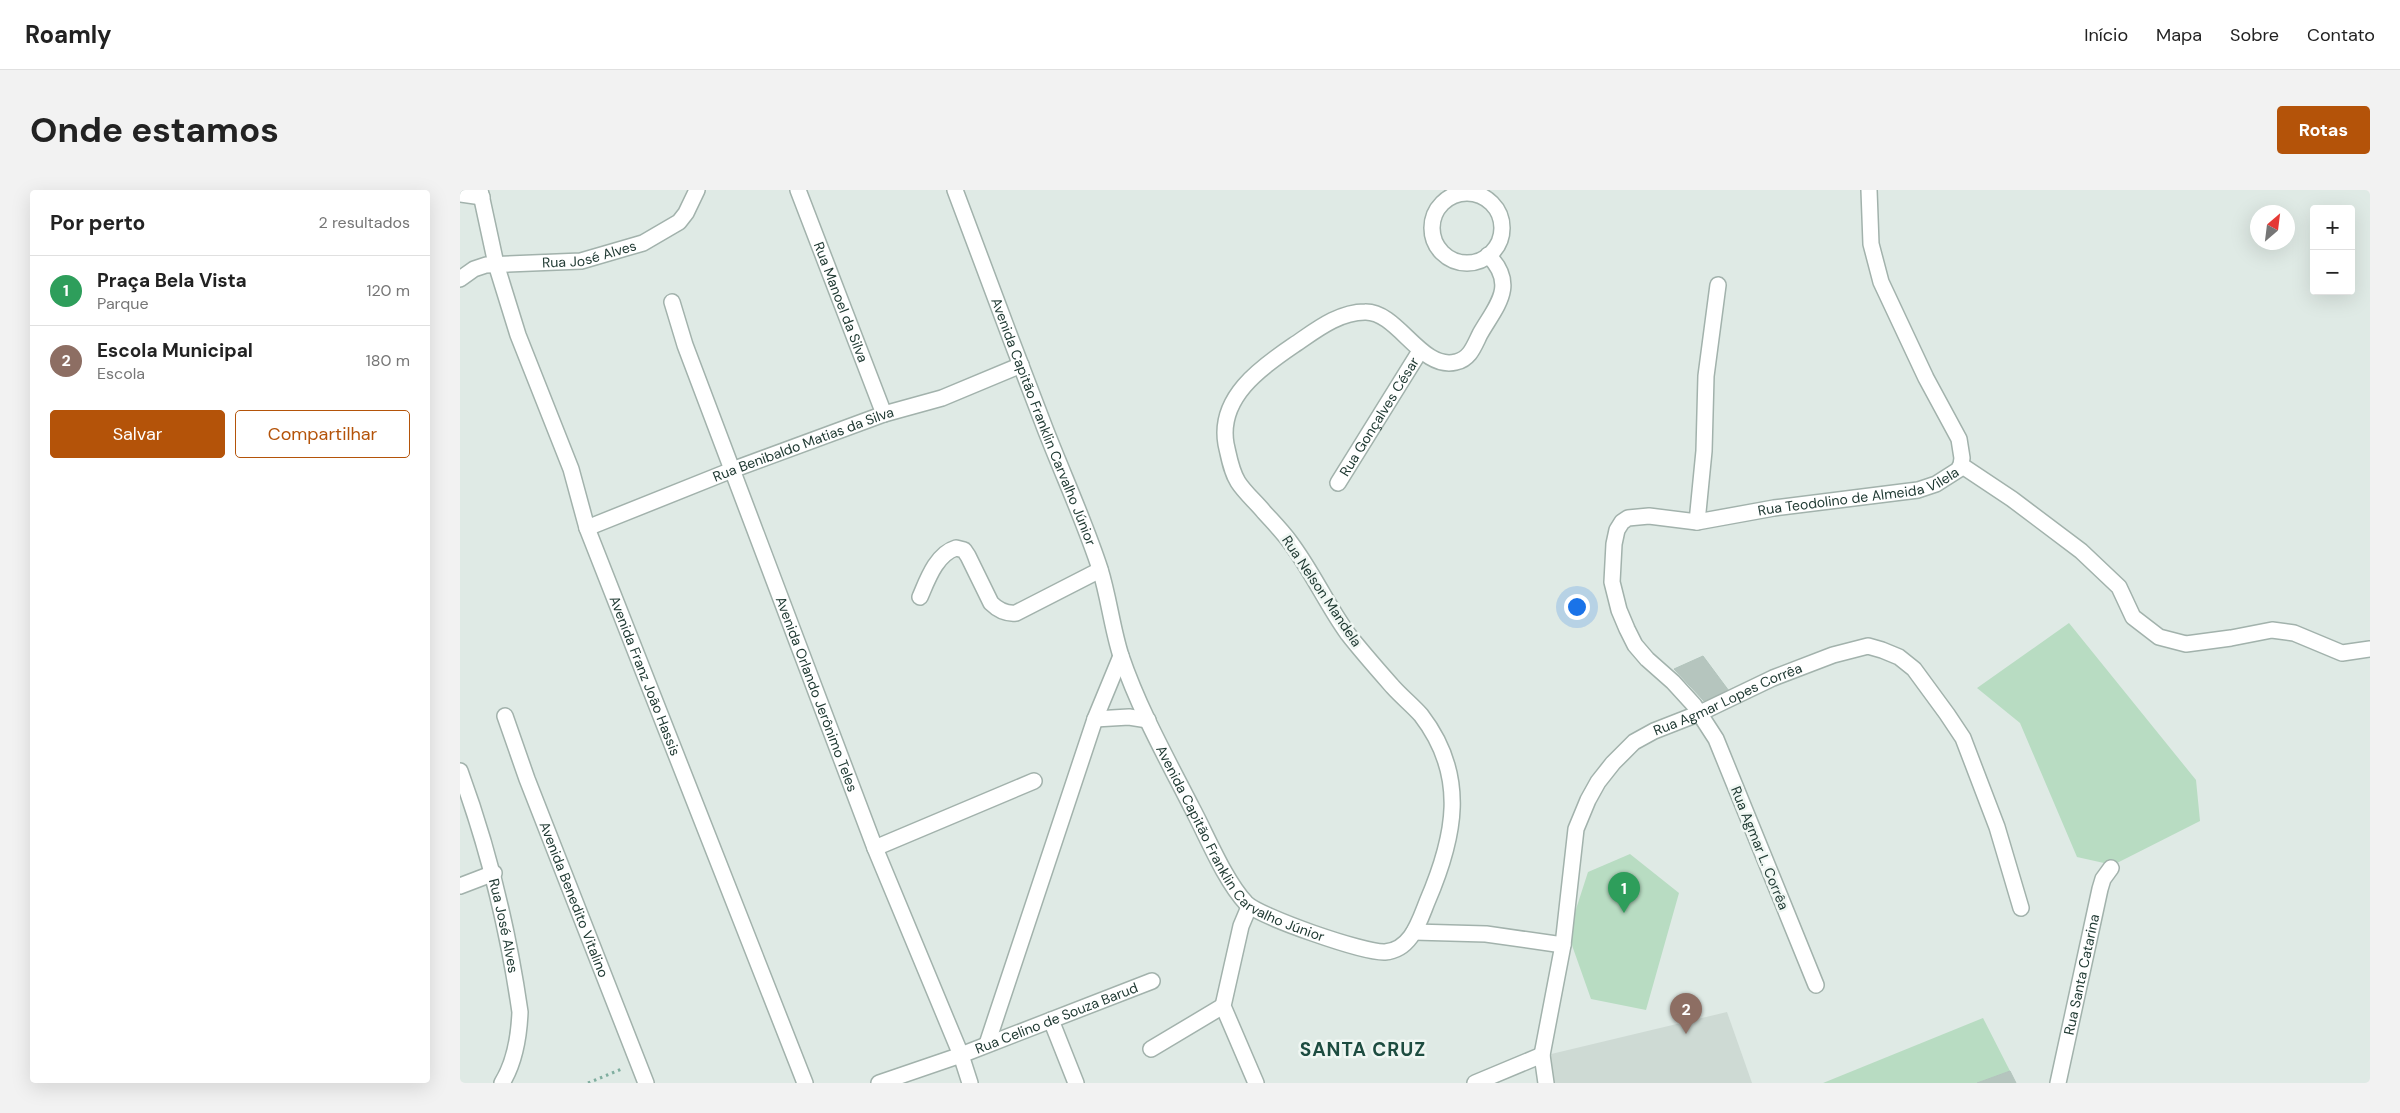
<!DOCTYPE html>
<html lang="pt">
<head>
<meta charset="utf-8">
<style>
	body { margin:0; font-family:"DM Sans",sans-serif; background:#f2f2f2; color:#222 }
	.controls { position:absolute; right:15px; top:15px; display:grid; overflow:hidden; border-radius:5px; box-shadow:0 5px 20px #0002 }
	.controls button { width:45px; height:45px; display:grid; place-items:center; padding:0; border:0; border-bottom:1px solid #e0e0e0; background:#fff; color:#222; font:25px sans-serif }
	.compass { position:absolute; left:1790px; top:15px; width:45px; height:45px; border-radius:50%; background:#fff; box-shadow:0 5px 20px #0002; rotate:28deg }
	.you { position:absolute; left:1116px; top:416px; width:18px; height:18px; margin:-12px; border:4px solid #fff; border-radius:50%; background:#1a73e8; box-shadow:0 0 0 8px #1a73e833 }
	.badge { display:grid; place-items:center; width:32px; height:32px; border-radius:50%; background:#b45309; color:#fff; font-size:16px; font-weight:700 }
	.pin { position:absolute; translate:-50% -41px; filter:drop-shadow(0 1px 2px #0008) }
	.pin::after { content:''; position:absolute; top:26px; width:18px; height:15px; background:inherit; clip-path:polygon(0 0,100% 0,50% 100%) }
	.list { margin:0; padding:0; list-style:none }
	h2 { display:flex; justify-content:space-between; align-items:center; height:65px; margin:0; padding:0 20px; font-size:21px }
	h2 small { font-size:16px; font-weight:400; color:#767676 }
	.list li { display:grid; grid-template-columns:32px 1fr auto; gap:15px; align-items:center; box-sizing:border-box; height:70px; padding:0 20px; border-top:1px solid #e0e0e0 }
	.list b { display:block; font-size:19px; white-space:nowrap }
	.list p { margin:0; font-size:16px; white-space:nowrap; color:#767676 }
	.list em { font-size:16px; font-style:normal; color:#767676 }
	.actions { display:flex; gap:10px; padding:15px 20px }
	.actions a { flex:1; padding:11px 0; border:1px solid #b45309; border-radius:5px; text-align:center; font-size:18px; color:#b45309 }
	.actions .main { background:#b45309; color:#fff }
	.map { position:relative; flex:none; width:1910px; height:893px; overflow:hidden; border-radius:5px }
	header { display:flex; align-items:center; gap:30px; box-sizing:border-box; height:70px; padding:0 25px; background:#fff; border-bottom:1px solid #e0e0e0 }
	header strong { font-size:24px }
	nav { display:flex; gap:28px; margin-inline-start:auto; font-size:18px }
	.intro { display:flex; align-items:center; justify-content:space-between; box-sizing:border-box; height:120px; padding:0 30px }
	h1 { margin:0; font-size:35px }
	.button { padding:12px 22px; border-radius:5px; background:#b45309; color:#fff; font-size:18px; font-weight:700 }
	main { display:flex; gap:30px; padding:0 30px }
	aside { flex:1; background:#fff; border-radius:5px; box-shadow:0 5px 20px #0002 }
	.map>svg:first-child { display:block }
	.built { fill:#cedad4 }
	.green { fill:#b8dcc2 }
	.building { fill:#b5c5be; stroke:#b2c4bc }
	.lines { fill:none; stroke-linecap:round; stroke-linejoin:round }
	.street-casing { stroke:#a2b2ac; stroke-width:18 }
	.path { stroke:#80ae9f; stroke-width:3; stroke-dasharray:2.5 4; stroke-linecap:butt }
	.street { stroke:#fff; stroke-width:15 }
	.labels { text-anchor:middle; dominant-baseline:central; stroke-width:5; stroke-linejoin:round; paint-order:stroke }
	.street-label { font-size:14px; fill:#203a33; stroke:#f0f7f3 }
	.district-label { font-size:19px; font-weight:bold; letter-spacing:1px; fill:#1d4c40; stroke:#f0f7f3 }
</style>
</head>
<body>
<header>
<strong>Roamly</strong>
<nav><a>Início</a><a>Mapa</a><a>Sobre</a><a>Contato</a></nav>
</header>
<div class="intro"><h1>Onde estamos</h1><a class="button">Rotas</a></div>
<main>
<aside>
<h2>Por perto<small>2 resultados</small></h2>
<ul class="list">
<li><span class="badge" style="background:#2e9e5b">1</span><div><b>Praça Bela Vista</b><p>Parque</p></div><em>120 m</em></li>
<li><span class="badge" style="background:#8d6e63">2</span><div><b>Escola Municipal</b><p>Escola</p></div><em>180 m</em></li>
</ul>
<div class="actions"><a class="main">Salvar</a><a>Compartilhar</a></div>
</aside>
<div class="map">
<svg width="1910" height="893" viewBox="0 0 1910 893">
	<rect width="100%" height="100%" fill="#dfeae5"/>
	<path class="built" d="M1267 822 1292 893H1093L1087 865Z"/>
	<path class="green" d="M1609 433 1736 590 1740 631 1653 675 1617 667 1560 533 1517 498Z
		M1170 664 1219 703 1186 820 1131 809 1108 744 1128 682Z
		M1523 828 1550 881 1517 893H1363Z"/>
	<path class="building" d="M1243 466 1269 501 1244 511 1214 479Z
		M1550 881 1556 893H1517Z"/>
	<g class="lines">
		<g class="street-casing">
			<g id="street">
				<path id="s1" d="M20 0 36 74 58 145 111 279 127 338 345 893"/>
				<path id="s2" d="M338 0 424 224"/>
				<path id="s3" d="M495 0C525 80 555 161 586 241 604 287 625 333 640 379 649 408 652 438 661 466 679 519 707 569 732 618 747 646 765 691 786 713 800 727 904 763 925 762 951 760 959 732 967 712 995 647 1008 586 961 525 952 515 942 507 933 497 918 480 902 462 888 444 867 415 852 381 830 352 822 341 813 332 804 322 796 312 785 303 778 292 771 281 769 267 766 254 758 208 800 178 834 155 855 141 878 122 905 122 938 121 961 181 996 172 1010 169 1014 156 1020 144 1036 116 1058 95 1028 65"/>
				<circle cx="1007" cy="38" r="35"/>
				<path d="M0 4 22 7"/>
				<path id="s4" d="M0 89 14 79 26 75 121 71 183 53 219 32 226 23 237 0"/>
				<path id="s5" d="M212 112 225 155 415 658 501 865 510 893"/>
				<path d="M1501 275 1552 309 1621 361 1659 397 1673 427 1699 447 1726 454 1771 448 1812 440 1834 443 1882 463 1910 459"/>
				<path id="s6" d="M878 293 960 161"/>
				<path d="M1237 332 1244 261 1246 186 1258 95"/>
				<path id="s7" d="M127 338 272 280 424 224 482 208 561 175"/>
				<path d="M460 407C467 391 476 364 496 358L504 360 508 366 531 413C538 420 546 424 556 423L640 380"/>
				<path id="s8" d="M45 526 67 589 186 893"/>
				<path d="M635 529 669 527 688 530"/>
				<path id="s9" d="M0 581C29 660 48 739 60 822 59 846 55 872 42 893"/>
				<path d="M415 658 574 591"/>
				<path d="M0 696 34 683"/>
				<path d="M789 717 781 736 763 816 796 893"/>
				<path d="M954 742 1026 744 1103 755"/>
				<path id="s10" d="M1356 795 1256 549 1234 515 1213 492 1187 469 1175 455 1167 439 1159 420 1152 392 1154 354 1157 340 1162 332 1168 328 1189 326 1237 332 1314 318 1458 300 1476 294 1498 280 1501 275 1502 268 1499 249 1466 188 1421 92 1411 54 1409 0"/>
				<path d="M591 830 616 893"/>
				<path d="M527 854 635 529 661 466"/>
				<path d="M691 859 763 816"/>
				<path id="s11" d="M419 893 501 865 692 791"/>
				<path d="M1015 893 1082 865"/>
				<path id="s12" d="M1086 893 1082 865 1103 755 1116 639 1128 610 1138 592 1153 573 1174 552 1194 541 1240 523 1313 488 1373 465 1408 456 1422 460 1439 467 1454 479 1487 524 1503 548 1537 637 1561 718"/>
				<path id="s13" d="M1598 893 1640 699 1643 689 1651 678"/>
			</g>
		</g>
		<path class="path" d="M128 893 164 878"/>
		<use href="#street" class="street"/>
	</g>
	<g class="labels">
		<g class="street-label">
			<text stroke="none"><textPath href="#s4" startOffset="134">Rua José Alves</textPath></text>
			<text stroke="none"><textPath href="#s2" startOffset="120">Rua Manoel da Silva</textPath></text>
			<text stroke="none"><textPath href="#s6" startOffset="78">Rua Gonçalves César</textPath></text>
			<text stroke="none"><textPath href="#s3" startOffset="248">Avenida Capitão Franklin Carvalho Júnior</textPath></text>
			<text stroke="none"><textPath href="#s7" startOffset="232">Rua Benibaldo Matias da Silva</textPath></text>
			<text stroke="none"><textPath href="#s10" startOffset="761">Rua Teodolino de Almeida Vilela</textPath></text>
			<text transform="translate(862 401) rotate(56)">Rua Nelson Mandela</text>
			<text stroke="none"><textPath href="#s1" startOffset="514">Avenida Franz João Hassis</textPath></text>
			<text stroke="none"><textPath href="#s5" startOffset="418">Avenida Orlando Jerônimo Teles</textPath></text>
			<text stroke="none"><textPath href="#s12" startOffset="466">Rua Agmar Lopes Corrêa</textPath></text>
			<text stroke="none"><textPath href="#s3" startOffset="726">Avenida Capitão Franklin Carvalho Júnior</textPath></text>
			<text transform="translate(1300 658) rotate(68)">Rua Agmar L. Corrêa</text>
			<text stroke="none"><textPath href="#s8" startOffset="196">Avenida Benedito Vitalino</textPath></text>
			<text stroke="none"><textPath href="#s9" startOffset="161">Rua José Alves</textPath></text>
			<text stroke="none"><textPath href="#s13" startOffset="111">Rua Santa Catarina</textPath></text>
			<text stroke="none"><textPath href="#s11" startOffset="189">Rua Celino de Souza Barud</textPath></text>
		</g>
		<g class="district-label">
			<text x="903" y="859">SANTA CRUZ</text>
		</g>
	</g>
</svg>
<div class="controls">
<button>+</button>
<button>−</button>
</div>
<svg class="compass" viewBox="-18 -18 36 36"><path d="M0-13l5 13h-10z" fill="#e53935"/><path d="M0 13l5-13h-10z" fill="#767676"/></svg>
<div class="you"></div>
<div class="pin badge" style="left:1164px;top:723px;background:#2e9e5b">1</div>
<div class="pin badge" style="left:1226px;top:844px;background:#8d6e63">2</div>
</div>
</main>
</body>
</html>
